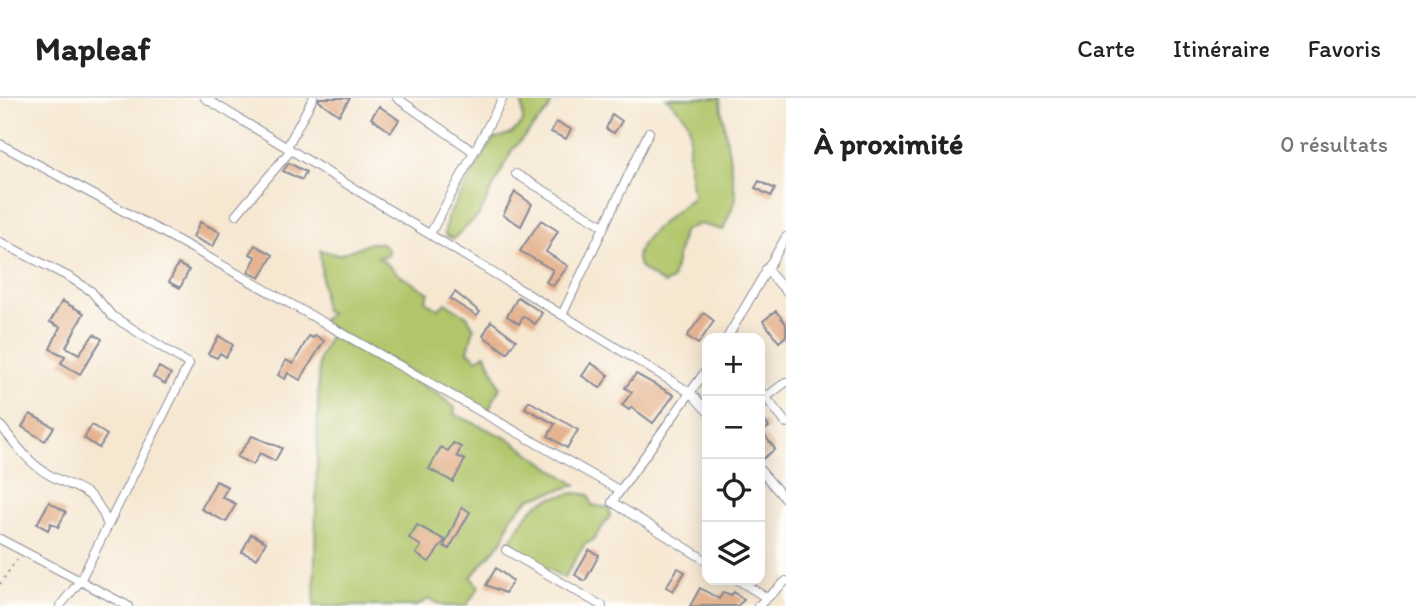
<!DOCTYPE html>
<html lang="fr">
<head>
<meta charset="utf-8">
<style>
	body { margin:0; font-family:Itim,sans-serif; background:#f2f2f2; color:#222 }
	.controls { position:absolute; right:21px; bottom:21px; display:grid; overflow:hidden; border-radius:14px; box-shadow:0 4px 18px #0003 }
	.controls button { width:63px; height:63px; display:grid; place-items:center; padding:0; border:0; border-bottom:2px solid #e0e0e0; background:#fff; color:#222; font:35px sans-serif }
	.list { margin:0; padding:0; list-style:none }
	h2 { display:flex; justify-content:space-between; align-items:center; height:91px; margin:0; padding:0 28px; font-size:30px }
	h2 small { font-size:23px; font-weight:400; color:#767676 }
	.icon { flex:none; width:38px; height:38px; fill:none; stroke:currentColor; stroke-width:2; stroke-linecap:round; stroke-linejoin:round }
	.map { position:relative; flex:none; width:786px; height:508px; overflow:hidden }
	header { display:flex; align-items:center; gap:42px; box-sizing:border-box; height:98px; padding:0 35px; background:#fff; border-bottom:2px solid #e0e0e0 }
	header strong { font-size:33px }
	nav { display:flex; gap:38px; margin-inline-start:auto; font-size:24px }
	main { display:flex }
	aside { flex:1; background:#fff }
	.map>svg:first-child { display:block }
	.green { fill:#b1c66a; stroke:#667a64; stroke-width:2 }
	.building { fill:#e5b38f }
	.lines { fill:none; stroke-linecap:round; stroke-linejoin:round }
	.street-casing { stroke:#888b98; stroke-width:10 }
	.path { stroke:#888b98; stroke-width:2; stroke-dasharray:2 5; stroke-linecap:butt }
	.street { stroke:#fff; stroke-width:8 }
</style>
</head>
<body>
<header>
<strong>Mapleaf</strong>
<nav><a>Carte</a><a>Itinéraire</a><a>Favoris</a></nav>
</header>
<main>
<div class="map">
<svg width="786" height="508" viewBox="0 0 786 508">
	<rect width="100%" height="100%" fill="#fdfcf7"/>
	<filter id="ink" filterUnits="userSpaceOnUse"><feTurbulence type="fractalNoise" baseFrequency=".0143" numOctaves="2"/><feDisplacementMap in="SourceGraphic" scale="14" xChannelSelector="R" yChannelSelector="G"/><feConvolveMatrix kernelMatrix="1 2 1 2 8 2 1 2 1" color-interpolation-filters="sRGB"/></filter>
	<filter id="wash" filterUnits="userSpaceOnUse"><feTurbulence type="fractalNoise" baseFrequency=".00686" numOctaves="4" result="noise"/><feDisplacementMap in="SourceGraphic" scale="28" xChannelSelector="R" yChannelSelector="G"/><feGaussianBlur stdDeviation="1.57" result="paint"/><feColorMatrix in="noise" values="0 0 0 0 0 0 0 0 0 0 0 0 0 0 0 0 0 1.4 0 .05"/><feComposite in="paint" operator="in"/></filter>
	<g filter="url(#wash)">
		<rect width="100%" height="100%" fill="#f6e7d1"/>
		<path class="green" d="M522 0H553L548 13 512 52 479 117 453 141 445 137 447 120 493 41 511 36 523 24Z
			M666 0H720L736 101 723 132 699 126 683 133 672 182 664 186C656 180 642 174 638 165 630 144 679 112 693 99 692 88 689 77 689 65 687 30 700 28 666 0Z
			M370 145H382L388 151 387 158 378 159 401 178 429 195 425 203 438 211 446 205 467 218 474 230 468 253 477 261 486 256 500 289 487 316 320 224 331 215 324 213 320 152 338 157Z
			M330 237 438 296 455 310 454 316 509 341 576 387 529 401 511 419 503 442 471 479 479 489 466 508H444L429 501 417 508H314L319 261Z
			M576 395 589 397 592 407 609 410 610 418 593 442 584 447 564 480 508 447C531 411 531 401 576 395Z"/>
		<g id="blocks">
			<path class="building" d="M319 0H350L339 17 319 3Z
				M379 8 399 22 391 34 371 20Z
				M612 16 622 23 614 35 606 31Z
				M556 24 571 31 566 41 551 34Z
				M289 65 306 74 302 82 283 73Z
				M759 83 775 91 771 98 755 90Z
				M515 94 532 106 521 128 503 117Z
				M541 122 558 133 546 154 568 168 553 188 546 184 553 172 520 153Z
				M200 124 220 134 213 149 193 139Z
				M255 147 273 157 260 180 248 174 256 159 250 156Z
				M178 166 189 172 180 190 169 184Z
				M455 194 480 214 477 218 450 201Z
				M518 199 542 215 535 226 523 218 519 226 507 218Z
				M62 203 84 215 66 249 79 256 94 236 102 241 80 276 61 265 65 258 50 251 60 229 50 224Z
				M776 213 786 226V238L779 244 763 223Z
				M704 215 714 223 698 246 687 238Z
				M491 223 516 242 507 255 483 238Z
				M315 237 324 243 300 282 288 275 285 281 278 277 286 262 293 266 309 238 313 240Z
				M219 238 233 247 226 259 220 255 217 260 208 256Z
				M591 265 609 277 600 290 582 278Z
				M159 269 171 276 165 286 153 279Z
				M636 276 674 297 653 325 631 309 629 312 622 307 632 294 625 290Z
				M529 303 578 332 567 350 548 338 555 326 525 310Z
				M30 316 54 329 45 343 22 329Z
				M764 322 769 329 762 334 775 351 760 363V326Z
				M92 327 107 337 99 350 84 340Z
				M252 338 282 350 275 363 260 355 253 367 237 359Z
				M453 345 461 349 457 358 465 362 453 384 429 371 441 349 448 353Z
				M216 383 228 389 222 399 236 406 226 424 201 411Z
				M49 404 66 414 58 429 51 425 48 432 37 426Z
				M462 409 470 414 449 451 444 448Z
				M417 427 445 442 429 464 416 456 421 448 409 440Z
				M251 436 266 444 257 461 242 454Z
				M589 452 599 457 585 483 575 477Z
				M496 470 513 483 505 495 486 487Z
				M678 470 685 474 673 493 666 489Z
				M700 490 719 501 723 494 731 497 734 494 744 502 737 508H690Z"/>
		</g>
	</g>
	<g filter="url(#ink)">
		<use href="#blocks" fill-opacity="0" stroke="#888b98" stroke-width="2"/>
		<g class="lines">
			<g class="street-casing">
				<path id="street" d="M205 0 691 295 707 313
					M397 0 474 54
					M0 46 190 149 619 392
					M287 49 313 0
					M516 76 604 128
					M236 117 291 52
					M430 136 503 0
					M0 144 71 180 91 193 112 218 189 266 80 483 60 508
					M766 171 786 193
					M562 217 649 34
					M727 240 786 139
					M707 271 612 404 707 463
					M760 292 786 325
					M766 299 786 284
					M0 327C14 344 27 363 46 375 76 393 93 387 107 425
					M760 372 786 402
					M0 441 128 508
					M506 452 602 508
					M738 482 767 500
					M758 508 786 483"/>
			</g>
			<path class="path" d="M0 486 18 460"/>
			<use href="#street" class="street"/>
		</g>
	</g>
</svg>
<div class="controls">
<button>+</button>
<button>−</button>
<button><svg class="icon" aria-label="locate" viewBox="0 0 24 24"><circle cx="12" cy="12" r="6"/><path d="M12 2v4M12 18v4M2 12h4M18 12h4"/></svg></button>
<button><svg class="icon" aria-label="layers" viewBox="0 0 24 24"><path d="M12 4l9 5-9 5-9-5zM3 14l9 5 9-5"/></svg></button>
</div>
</div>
<aside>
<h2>À proximité<small>0 résultats</small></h2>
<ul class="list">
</ul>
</aside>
</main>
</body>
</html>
